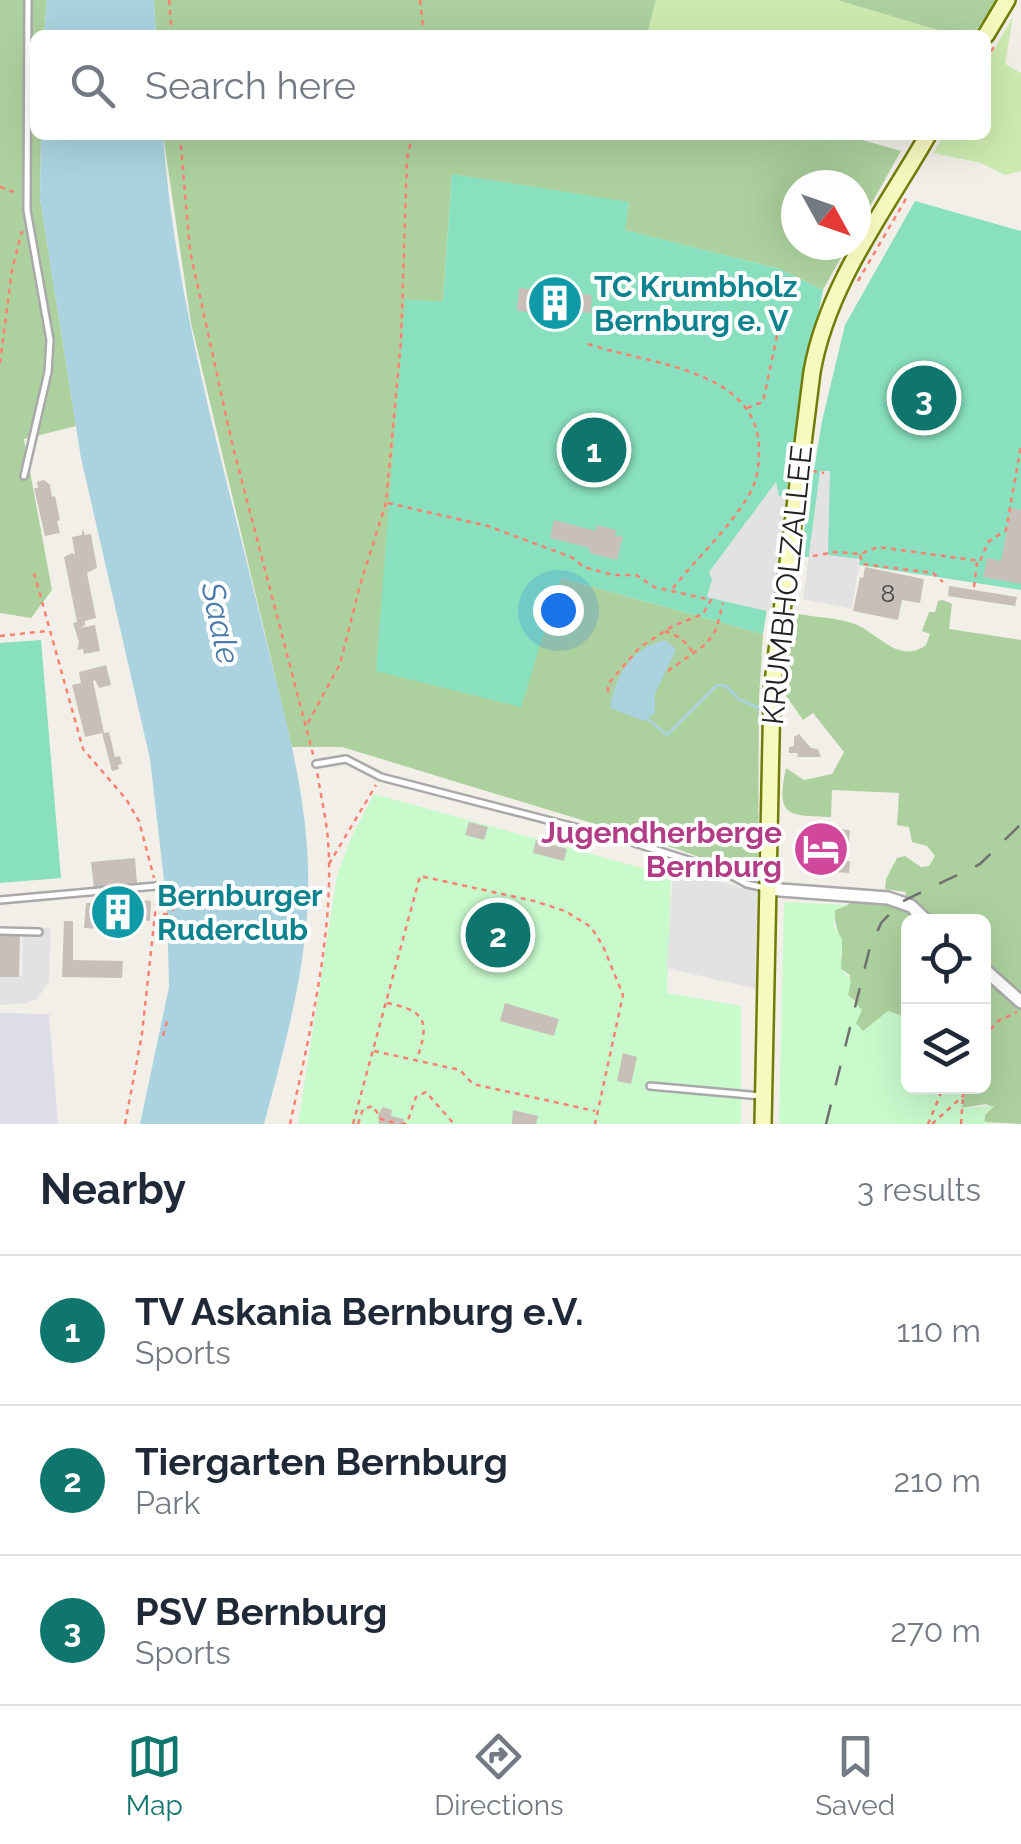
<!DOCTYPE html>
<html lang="en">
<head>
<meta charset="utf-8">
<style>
	body { margin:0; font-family:Raleway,sans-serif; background:#f2f2f3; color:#1f2937 }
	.controls { position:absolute; right:30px; bottom:30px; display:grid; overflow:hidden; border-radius:15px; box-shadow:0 10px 40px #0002 }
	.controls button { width:90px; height:90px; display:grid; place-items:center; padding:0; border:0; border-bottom:2px solid #e0e1e3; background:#fff; color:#1f2937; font:50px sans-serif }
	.compass { position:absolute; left:781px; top:170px; width:90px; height:90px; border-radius:50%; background:#fff; box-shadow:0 10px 40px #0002; rotate:130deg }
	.you { position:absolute; left:558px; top:610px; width:35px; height:35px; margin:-25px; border:8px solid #fff; border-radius:50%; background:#1a73e8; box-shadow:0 0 0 15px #1a73e833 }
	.badge { display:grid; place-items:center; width:65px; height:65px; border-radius:50%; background:#0f766e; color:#fff; font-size:32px; font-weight:700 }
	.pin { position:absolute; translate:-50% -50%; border:5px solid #fff; box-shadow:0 2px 10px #0006 }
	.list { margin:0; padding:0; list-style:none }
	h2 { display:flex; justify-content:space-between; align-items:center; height:130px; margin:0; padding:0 40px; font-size:42px }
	h2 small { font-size:32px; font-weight:400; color:#747a83 }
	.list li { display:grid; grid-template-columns:65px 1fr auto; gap:30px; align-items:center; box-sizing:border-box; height:150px; padding:0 40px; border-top:2px solid #e0e1e3 }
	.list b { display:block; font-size:38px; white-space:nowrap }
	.list p { margin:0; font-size:32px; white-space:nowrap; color:#747a83 }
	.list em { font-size:32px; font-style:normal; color:#747a83 }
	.icon { flex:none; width:55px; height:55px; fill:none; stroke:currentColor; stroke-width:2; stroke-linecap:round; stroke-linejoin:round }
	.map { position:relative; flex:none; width:1021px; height:1124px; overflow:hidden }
	.search { position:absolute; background:#fff; box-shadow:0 10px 40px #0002; left:30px; right:30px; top:30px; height:110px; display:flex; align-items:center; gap:25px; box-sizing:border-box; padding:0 35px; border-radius:15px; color:#747a83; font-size:38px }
	.sheet { height:580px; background:#fff }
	nav { display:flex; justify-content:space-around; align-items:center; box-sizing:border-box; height:140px; border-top:2px solid #e0e1e3; background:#fff; font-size:28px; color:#747a83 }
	nav a { display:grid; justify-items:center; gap:5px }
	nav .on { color:#0f766e }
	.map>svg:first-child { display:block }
	.grass { fill:#cdebb0 }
	.forest { fill:#add19e }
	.park { fill:#c8facc }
	.pitch { fill:#88e0be }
	.parking { fill:#e2e2e2 }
	.plaza { fill:#dddde8 }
	.water { fill:#aad3df }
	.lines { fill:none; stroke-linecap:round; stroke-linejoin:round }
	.stream { stroke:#aad3df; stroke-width:2.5 }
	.building { fill:#c7bfb8 }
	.lane-casing { stroke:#a9a9a9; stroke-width:10 }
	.street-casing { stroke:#a9a9a9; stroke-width:16 }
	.secondary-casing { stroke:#707d05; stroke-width:20 }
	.path { stroke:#fa8072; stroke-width:2.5; stroke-dasharray:5 5; stroke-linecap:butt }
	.lane { stroke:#fff; stroke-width:5 }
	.street { stroke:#fff; stroke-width:11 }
	.secondary { stroke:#f7fabf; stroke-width:15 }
	.rail { stroke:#707070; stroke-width:2.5; stroke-dasharray:20 20; stroke-linecap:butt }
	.labels { text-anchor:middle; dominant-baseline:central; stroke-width:8; stroke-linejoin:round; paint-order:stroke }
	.number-label { font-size:25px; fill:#4b4948 }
	.culture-label { font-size:30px; font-weight:bold; fill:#0d838f; stroke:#fff; text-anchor:start }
	.street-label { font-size:30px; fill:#222; stroke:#fff }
	.hotel-label { font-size:30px; font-weight:bold; fill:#b23c85; stroke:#fff; text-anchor:end }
	.water-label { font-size:32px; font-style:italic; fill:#4a7aab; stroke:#fff }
</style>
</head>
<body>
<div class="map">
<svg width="1021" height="1124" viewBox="0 0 1021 1124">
	<rect width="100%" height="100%" fill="#f2efe9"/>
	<path class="grass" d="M656 0H837L955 35H647Z
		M1013 17 1005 64 1021 73V171L1005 175 981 163 933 153 944 135H986V63Z"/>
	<path class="forest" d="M0 0H47L44 35H35V135H41L40 199 76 426 24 439 52 590 31 618 0 613Z
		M154 0H656L647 35H156Z
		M837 0H997L973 35H955Z
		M163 135H845L901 151 856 231V185H796V245H848L823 290 780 269 624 230 629 203 452 174 443 301H405L561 578 763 634 759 698 758 879 680 850 342 747H292L191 323Z
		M943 600 952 604 949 629 1021 640V1124L984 1122 985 1115 993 1107 986 1104 961 1108 966 1087 984 1086V922H908V1018L888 1011 863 1032 855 1023 856 1002 848 995 850 975 841 969C840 963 842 958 842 952 843 938 833 926 835 910L855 901 903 906 906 892 885 889 886 879 897 858 905 856 921 867 929 866 935 856 927 846 912 842 909 827 897 825 899 793 832 790 831 817C786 816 776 816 786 768L804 780 832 774 844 752 813 713 803 720 784 693 792 613C812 617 836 617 855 624 878 633 899 665 926 645L930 634 922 631 929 612H935L938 601Z"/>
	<path class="park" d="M374 794 671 876 667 993 741 1006V1124H298L337 876 351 838Z
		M784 902 849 905 835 910 834 926 842 939 841 969 851 980 848 995 862 1010 856 1023 863 1031 888 1011 908 1018V1086L966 1087 962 1108 994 1106 985 1114 984 1121 993 1124H779Z"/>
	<path class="pitch" d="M452 174 629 202 625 230 780 269 823 290 801 403 763 634 561 578 521 707 376 671 405 300 443 301Z
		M915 201 1021 231V590L800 556 822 421 845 325Z
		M41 640 61 878 0 883V643Z"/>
	<path class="parking" d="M820 471H830L828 555 860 559 852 609 803 599Z
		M776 482 779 496 787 497 775 613 707 597 712 579 709 572Z
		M673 869 757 892 756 989 667 968Z
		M23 927 51 928 49 982 37 999 27 1003 0 1005V977L22 976Z"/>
	<path class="plaza" d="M0 1013 49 1014 58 1124H0Z"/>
	<path class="water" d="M47 0H154L156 35H44Z
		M41 135H163C175 303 225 469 264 632 285 717 311 806 308 894 306 972 284 1049 264 1124H140L169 987 167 906 150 759 81 458 40 199Z
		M665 640 676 649 655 694V713L644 721 610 708C615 676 631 648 665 640Z"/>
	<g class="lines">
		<path class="stream" d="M645 717 667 735 717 685 726 686 739 699 763 710"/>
	</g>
	<path class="building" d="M519 288 592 295 591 313 563 310V315L517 311Z
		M44 480 50 485 52 497 55 496 60 520 57 521 60 533 45 536 34 488H38L37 482Z
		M1011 508 1021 510V584L983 577 987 558 1001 561Z
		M554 520 596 531 597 525 616 530 615 535 623 537 617 560 589 553 590 548 550 538Z
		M82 529 85 535 91 534 97 568 87 573 96 618 85 621V625L80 628 95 625 100 651 84 654 83 649 77 650 79 642 73 623 77 622 64 557 72 553 75 555 72 537 82 535Z
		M865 567 924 579 920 603 902 600 898 620 853 611 860 577 863 578Z
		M949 586 1017 597 1015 606 948 596Z
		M106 665 111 685 99 688 95 680 93 681 104 733 109 732 115 757 120 756 122 764 118 765 119 769 112 771 102 733 85 737 72 685 81 683 79 672Z
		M799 734 811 748 818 749 821 757H798L797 753H789V747L794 746V737Z
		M469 822 488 827 484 840 465 835Z
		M804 827 850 830 849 842 836 841 835 860 850 861 849 873 802 870Z
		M536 840 567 849 564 861 533 853Z
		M135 858 137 883 94 888 91 862Z
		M132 899 151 901 150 921 134 919 133 936 102 934V929L84 928 86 903H132Z
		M64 921H73V960L123 961 122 978 62 977Z
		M0 933 20 934 19 977H0Z
		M505 1003 559 1019 554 1036 500 1021Z
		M623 1053 637 1057 631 1084 617 1081Z
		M383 1107 392 1110 391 1116 404 1119 403 1124H379L378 1115Z
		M513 1110 538 1116 536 1124H512Z"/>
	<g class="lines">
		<g class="lane-casing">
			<path id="lane" d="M24 476 48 372 50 340 27 210 28 0
				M316 764 346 759 381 777 625 840 723 871 747 884 765 888
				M0 900 156 886
				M0 931 39 932
				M650 1086 761 1096"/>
		</g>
		<g class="street-casing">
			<path id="street" d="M767 889 888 898 911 906 928 922
				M984 969 1021 1002"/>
		</g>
		<g class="secondary-casing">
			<path id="secondary" d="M986 35 1007 0
				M763 1124 772 691 812 372C827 285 885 210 928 135"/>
		</g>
		<path class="path" d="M169 0 172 35
			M420 0 424 35
			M986 60 995 45
			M180 135 190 251 232 443 314 758
			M0 187 17 193
			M858 281 907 197
			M588 344C646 364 757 368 759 448 759 464 758 479 750 493 730 528 697 558 672 589
			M0 363 12 270 22 231
			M747 408 763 402 788 284
			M812 471 824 473
			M388 503 488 526 571 557 584 567 613 575H636L654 587 711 600 703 614 673 626 640 647 608 684V694
			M860 555 863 564 933 573 943 582
			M813 556 835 552 860 554 878 547 980 561 988 542 1006 530 1021 446
			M34 573 83 749 126 799 139 821 154 878
			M974 587 977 562
			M665 631 681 638 693 652
			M0 636 47 631
			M668 671 706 644 716 630 723 603
			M308 723 340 664 360 585 386 503 401 341 407 159 412 135
			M329 864 376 785
			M173 906 174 938
			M163 914H172
			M387 1003C428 1011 429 1023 417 1059
			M163 1036 168 1017
			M984 1037 998 1021 1017 1012
			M374 1051 460 1070 473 1084 595 1111
			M125 1124 142 1034 157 896
			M290 1124C309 1037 335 929 328 840 326 817 320 793 317 770
			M353 1124 420 876 534 901 565 911 591 927 603 946 623 995 595 1124
			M358 1124 363 1109 373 1106 381 1119 399 1124
			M401 1124 407 1123 416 1097 426 1092 454 1124
			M928 1124 944 1086
			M932 1124 963 1096 966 1086
			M961 1124 963 1096"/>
		<use href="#lane" class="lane"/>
		<use href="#street" class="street"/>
		<use href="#secondary" class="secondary"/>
		<path class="rail" d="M826 1124 869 951 881 923 901 902 980 864 1021 824"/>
	</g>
	<defs>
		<g id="building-disc" transform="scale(2.875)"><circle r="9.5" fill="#0f9aa8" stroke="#fff"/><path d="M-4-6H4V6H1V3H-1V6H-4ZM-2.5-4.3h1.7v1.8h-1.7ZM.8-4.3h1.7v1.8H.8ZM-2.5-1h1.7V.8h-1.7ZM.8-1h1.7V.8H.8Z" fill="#fff"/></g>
		<g id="hotel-disc" transform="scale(2.875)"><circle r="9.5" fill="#d1479c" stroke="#fff"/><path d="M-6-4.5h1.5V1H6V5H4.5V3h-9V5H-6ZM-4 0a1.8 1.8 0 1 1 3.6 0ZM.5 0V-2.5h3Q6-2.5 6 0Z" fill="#fff"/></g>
	</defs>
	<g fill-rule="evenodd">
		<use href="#building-disc" x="555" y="303"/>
		<use href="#hotel-disc" x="821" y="849"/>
		<use href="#building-disc" x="118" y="912"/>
	</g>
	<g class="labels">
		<g class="number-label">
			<text x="888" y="593">8</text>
		</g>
		<g class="culture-label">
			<text x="594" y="286">TC Krumbholz<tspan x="594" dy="34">Bernburg e. V</tspan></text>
			<text x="157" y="895">Bernburger<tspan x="157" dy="34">Ruderclub</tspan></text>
		</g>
		<g class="street-label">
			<text transform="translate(787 585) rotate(-84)">KRUMBHOLZALLEE</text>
		</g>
		<g class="hotel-label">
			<text x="782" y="832">Jugendherberge<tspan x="782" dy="34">Bernburg</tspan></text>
		</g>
		<g class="water-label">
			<text transform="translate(221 623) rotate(78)">Saale</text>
		</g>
	</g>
</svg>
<div class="controls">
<button><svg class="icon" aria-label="locate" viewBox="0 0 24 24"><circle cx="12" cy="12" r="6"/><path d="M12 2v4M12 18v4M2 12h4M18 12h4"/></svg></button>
<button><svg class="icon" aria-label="layers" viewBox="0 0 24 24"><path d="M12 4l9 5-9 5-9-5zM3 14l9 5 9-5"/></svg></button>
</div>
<svg class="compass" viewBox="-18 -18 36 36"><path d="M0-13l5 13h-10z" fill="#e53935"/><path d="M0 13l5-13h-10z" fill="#747a83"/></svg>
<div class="you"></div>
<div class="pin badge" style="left:594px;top:450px">1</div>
<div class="pin badge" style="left:498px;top:935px">2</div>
<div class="pin badge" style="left:924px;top:398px">3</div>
<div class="search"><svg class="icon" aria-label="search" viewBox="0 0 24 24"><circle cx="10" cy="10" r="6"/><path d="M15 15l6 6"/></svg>Search here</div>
</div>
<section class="sheet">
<h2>Nearby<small>3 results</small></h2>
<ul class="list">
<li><span class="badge">1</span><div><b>TV Askania Bernburg e.V.</b><p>Sports</p></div><em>110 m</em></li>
<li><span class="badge">2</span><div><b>Tiergarten Bernburg</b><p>Park</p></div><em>210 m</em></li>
<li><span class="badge">3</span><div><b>PSV Bernburg</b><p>Sports</p></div><em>270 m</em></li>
</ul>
</section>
<nav>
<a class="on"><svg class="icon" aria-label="map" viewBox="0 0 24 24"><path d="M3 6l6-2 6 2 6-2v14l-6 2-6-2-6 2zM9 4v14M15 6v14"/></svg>Map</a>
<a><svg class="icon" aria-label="directions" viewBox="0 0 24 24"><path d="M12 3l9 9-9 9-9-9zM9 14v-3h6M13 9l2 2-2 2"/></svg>Directions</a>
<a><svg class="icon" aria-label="saved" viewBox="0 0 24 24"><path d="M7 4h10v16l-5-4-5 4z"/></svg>Saved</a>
</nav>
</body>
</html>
